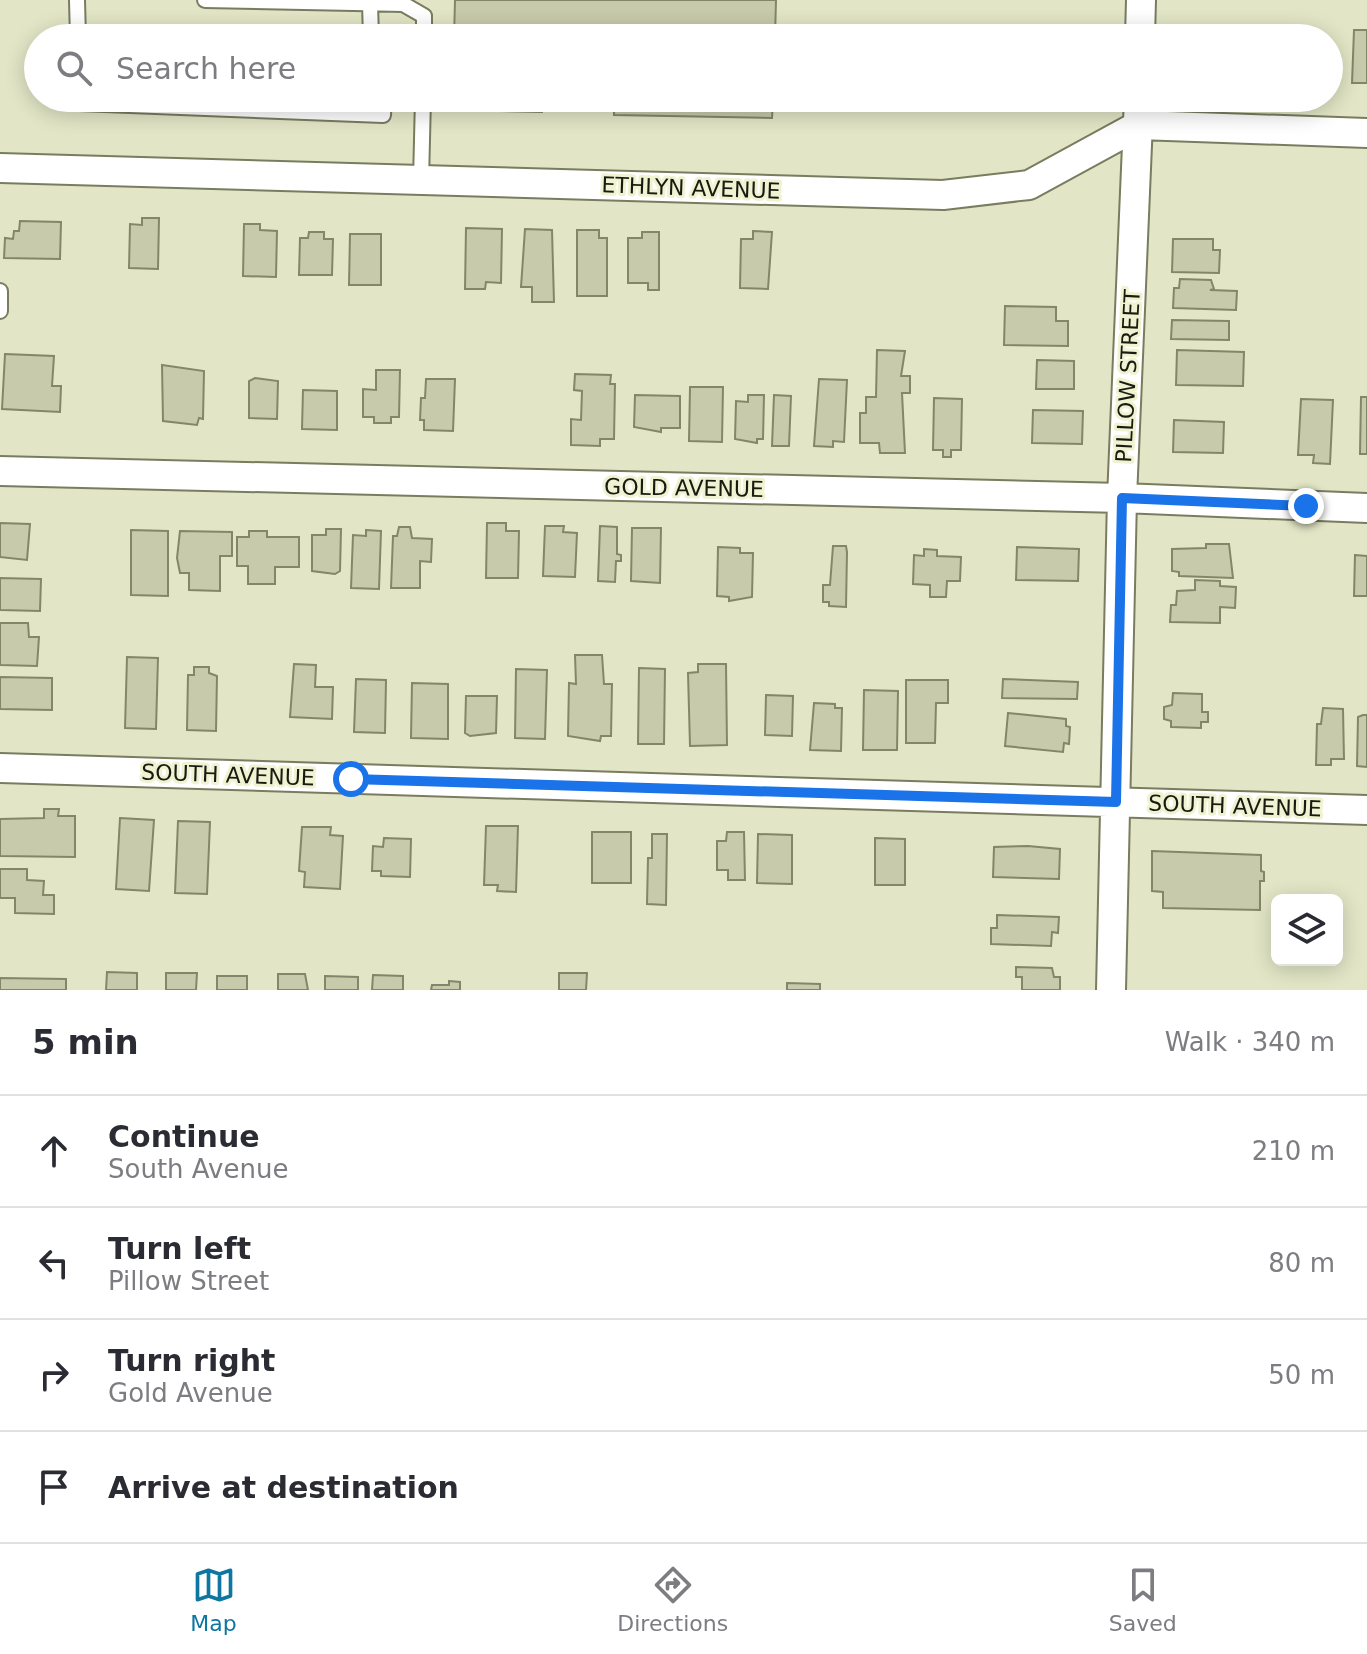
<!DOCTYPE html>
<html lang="en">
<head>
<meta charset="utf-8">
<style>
	body { margin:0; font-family:"DejaVu Sans",sans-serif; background:#f2f2f3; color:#2b2b33 }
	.controls { position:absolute; right:24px; bottom:24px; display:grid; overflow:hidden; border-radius:12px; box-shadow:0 4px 20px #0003 }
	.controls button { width:72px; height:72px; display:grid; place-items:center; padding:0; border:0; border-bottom:2px solid #e1e1e2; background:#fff; color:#2b2b33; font:40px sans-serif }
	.stop { position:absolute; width:24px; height:24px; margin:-18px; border:6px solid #1a73e8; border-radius:50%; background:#fff }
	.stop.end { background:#1a73e8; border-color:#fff; box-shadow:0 2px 8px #0008 }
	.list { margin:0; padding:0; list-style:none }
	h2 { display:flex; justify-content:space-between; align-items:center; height:104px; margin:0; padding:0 32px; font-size:34px }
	h2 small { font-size:26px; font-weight:400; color:#7c7c81 }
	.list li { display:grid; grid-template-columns:52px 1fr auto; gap:24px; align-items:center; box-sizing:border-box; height:112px; padding:0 32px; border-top:2px solid #e1e1e2 }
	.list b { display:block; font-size:30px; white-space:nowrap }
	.list p { margin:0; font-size:26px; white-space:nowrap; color:#7c7c81 }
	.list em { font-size:26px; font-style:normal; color:#7c7c81 }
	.icon { flex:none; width:44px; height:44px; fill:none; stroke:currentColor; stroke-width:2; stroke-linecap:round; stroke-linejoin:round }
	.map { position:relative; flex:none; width:1367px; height:990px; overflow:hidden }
	.search { position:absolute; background:#fff; box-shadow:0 4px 20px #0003; left:24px; right:24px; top:24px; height:88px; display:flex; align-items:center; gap:20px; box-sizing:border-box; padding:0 28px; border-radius:44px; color:#7c7c81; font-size:30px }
	.sheet { height:552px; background:#fff }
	nav { display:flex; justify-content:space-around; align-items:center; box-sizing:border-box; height:112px; border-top:2px solid #e1e1e2; background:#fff; font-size:22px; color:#7c7c81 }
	nav a { display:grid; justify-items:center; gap:4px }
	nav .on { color:#0d76a1 }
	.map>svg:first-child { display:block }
	.building { fill:#c7cbab; stroke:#838769; stroke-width:2 }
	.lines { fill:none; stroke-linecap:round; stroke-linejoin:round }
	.lane-casing { stroke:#797c5e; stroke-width:18 }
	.street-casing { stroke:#797c5e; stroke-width:32 }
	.lane { stroke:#fff; stroke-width:14 }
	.street { stroke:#fff; stroke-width:28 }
	.route { stroke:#1a73e8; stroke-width:10 }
	.labels { text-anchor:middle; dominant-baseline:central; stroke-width:6; stroke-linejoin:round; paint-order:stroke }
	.street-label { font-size:22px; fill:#1a1b10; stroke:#eff3d2 }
</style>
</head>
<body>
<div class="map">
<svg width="1367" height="990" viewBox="0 0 1367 990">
	<rect width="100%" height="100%" fill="#e2e6c6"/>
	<path class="building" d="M455 0H776L775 38H454Z
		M1354 30H1367V83H1352Z
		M453 98H543L542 112 453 110Z
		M614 98H773L772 118 614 115Z
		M142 218H159L158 269 129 268 130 224 142 225Z
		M20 221 61 222 60 259 4 258 5 238 13 239 14 231H19Z
		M244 224H260V230L277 231 276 277 243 276Z
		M466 228 502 229 501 283 486 282 485 289H465Z
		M525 229 552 230 554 302H532V287H521Z
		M577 230H599V238H607V296H577Z
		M753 231 772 232 768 289 740 288 741 239H753Z
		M309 232H324V239H333L332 275H299L300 238H308Z
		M642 232H659V290H648V283H628V238H642Z
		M350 234H381V285H349Z
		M1173 239H1213V250H1220L1219 273 1172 272Z
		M1180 279 1211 280 1214 289 1210 290 1237 291 1236 310 1173 308 1174 288H1179Z
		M1005 306 1056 307V321H1068V346L1004 345Z
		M1172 320 1229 321V340L1171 339Z
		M877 350 905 351 901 376H910V393H902L905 453H880L879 443H860V413H866V397H876Z
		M1177 350 1244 352 1243 386 1176 385Z
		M5 354 54 356 52 386H61L60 412 2 409Z
		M1037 360 1074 361V389H1036Z
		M162 365 204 371 203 419 199 418 197 425 163 421Z
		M376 370H400L399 417H391V423H374V417H363V389L376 390Z
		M575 374 611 375 610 384H615L614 439H600V446L571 445V419L581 420 582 391 574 390Z
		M255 378 278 381 277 419 249 418V381Z
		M426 379H455L453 431 424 430V420H420L421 398H425Z
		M819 379 847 380 844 442 833 441V447L814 446Z
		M690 387H723L722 442 689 441Z
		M303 390 337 391V430L302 429Z
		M635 395 680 396V428H661V432L634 427Z
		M748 395H764L763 439H757V443L735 439 736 401 748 402Z
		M774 395 791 396 789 446H772Z
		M1361 397H1367V454H1360Z
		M934 398 962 399 961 450H951V457H943V450H933Z
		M1301 399 1333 400 1330 464 1313 463 1314 455H1298Z
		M1033 410 1083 411 1082 444 1032 443Z
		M1174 420 1224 422 1223 453 1173 452Z
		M0 523 30 524 27 560 0 557Z
		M487 523H506V531H519L518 578H486Z
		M545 526H564L563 532 577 533 575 577 543 576Z
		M600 526 617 527V554L621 555V561H616L615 582 598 581Z
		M399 527H410L412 538 432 539 431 562 420 561V588H391L393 536H397Z
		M632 528H661L660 583 631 581Z
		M326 529H341L340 571 335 574 312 571V535H326Z
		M131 530 168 531V596L131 595Z
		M366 530 381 531 379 589 351 588 353 535 366 536Z
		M180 531 232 532V556H220V591L189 590V573H180L177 558Z
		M249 531H267V537H299V567H275V584H248V566H237V537H249Z
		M1206 544H1229L1233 578 1179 576V572L1172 571V549L1206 548Z
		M833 546H846L847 552 846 607 829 606V602H823V585H830Z
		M718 547 740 548V553H753L752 597 729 601V597L717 596Z
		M1017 547 1079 549 1078 581 1016 580Z
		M924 549 937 550V556L961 557 960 581H947L946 597H930V585L913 584 914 555 924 556Z
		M1355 555 1367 556V596H1354Z
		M0 578 41 579 40 611 0 610Z
		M1195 580 1220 581V586L1236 587 1235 608 1220 607V623L1170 622 1171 605H1176L1177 591 1195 590Z
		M0 623H28L29 637H39L37 666 0 665Z
		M575 655H602L604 684H612L611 736H601L600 741 568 736 569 683 576 684Z
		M127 657 158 658 156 729 125 728Z
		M294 664 316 665 315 687H333L332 719 290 717Z
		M698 664H726L727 745 690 746 688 673 698 672Z
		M194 667H209V673L217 676 216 731 187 730 188 675H194Z
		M639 668 665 669 664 744H638Z
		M516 669 547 670 545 739 515 738Z
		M0 677 52 678V710L0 709Z
		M356 679 386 680 385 733 354 732Z
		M1003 679 1078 682 1077 699 1002 698Z
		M906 680H948V703H936L935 743H906Z
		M412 683 448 684V739L411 738Z
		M864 690 898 691 897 750H863Z
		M1173 693 1202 694V712H1208V722H1201V728L1171 727V721L1164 719V707L1172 705Z
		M766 695 793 696 792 736 765 735Z
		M466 696H497L496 733 470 736 465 733Z
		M814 703 835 704V708H842L841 751 810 750Z
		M1323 708 1343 709 1344 759H1331V765H1316L1317 724H1321Z
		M1008 713 1066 719V726L1070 727 1069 744 1064 743 1063 752 1005 746Z
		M1363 715H1367V767L1357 766 1358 717Z
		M44 809H59L58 816H75V857L0 856V819L44 818Z
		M120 818 154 820 149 891 116 889Z
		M178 821 210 822 207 894 175 893Z
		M486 826H518L516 892 497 891 498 885H484Z
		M302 827H331L330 835 343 836 340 889 304 887 305 872 299 871Z
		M592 832H631V883H592Z
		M727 832H744L745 880H728V870H717V841H726Z
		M652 834H667L666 905 647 904 648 858H652Z
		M758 834 792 835V884L757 883Z
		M384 838 411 839 410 877 381 876V871H372L373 846 383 847Z
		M875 838 905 839V885H875Z
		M1028 846 1060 849 1059 879 993 877 994 847Z
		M1152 851 1261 855V871L1264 872V881H1260V910L1163 908V892L1152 891Z
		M0 869H27V880L44 881 43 895H54V914L15 913V898H0Z
		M997 915 1059 917 1058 933 1052 932 1051 946 991 944V928H997Z
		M1016 967 1052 968 1054 977H1060V990H1022V977H1016Z
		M107 972 137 973V990H106Z
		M166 973H197L196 990H166Z
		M559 973H587L586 990H559Z
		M278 974H305L308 990H278Z
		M373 975 403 976V990H372Z
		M217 976H247V990H217Z
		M325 976 358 977V990H325Z
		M0 978 66 979V990H0Z
		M449 981 460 982V990H431L432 985H449Z
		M787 983 820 984V990H787Z"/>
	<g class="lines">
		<g class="lane-casing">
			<path id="lane" d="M77 0 78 38
				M205 0 403 4 402 0
				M370 3 371 38
				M403 4 424 16V38
				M79 98V103L383 115 384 98
				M421 181 423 98
				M0 291V311"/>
		</g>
		<g class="street-casing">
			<path id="street" d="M1140 38 1141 0
				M0 168 943 195 1029 185 1139 125 1367 133
				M0 471 1122 498 1367 508
				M0 768 1367 810
				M1111 990 1122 498 1139 98"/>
		</g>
		<use href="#lane" class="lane"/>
		<use href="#street" class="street"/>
	</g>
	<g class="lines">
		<path class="route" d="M351 779 1116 802 1122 498 1306 506"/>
	</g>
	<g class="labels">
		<g class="street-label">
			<text transform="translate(691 188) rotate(2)">ETHLYN AVENUE</text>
			<text transform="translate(1128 376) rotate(-87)">PILLOW STREET</text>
			<text transform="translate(684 488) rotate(1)">GOLD AVENUE</text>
			<text transform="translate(228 775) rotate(2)">SOUTH AVENUE</text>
			<text transform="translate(1235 806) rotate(2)">SOUTH AVENUE</text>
		</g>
	</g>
</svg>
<div class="controls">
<button><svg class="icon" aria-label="layers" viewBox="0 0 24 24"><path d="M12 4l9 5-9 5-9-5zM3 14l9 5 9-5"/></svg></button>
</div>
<div class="stop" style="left:351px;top:779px"></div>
<div class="stop end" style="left:1306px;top:506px"></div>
<div class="search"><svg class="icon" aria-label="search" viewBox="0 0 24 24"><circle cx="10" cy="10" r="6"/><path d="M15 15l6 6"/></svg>Search here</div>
</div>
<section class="sheet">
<h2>5 min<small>Walk · 340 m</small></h2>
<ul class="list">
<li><svg class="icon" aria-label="ahead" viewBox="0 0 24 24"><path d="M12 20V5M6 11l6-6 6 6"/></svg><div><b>Continue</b><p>South Avenue</p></div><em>210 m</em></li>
<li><svg class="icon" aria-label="left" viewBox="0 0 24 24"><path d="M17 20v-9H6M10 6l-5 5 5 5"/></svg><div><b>Turn left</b><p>Pillow Street</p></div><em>80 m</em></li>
<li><svg class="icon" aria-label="right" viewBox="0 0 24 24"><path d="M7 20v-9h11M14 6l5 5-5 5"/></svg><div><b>Turn right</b><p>Gold Avenue</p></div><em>50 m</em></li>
<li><svg class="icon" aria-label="arrive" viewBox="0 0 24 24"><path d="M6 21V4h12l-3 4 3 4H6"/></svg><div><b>Arrive at destination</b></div></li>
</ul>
</section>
<nav>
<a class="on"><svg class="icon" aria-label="map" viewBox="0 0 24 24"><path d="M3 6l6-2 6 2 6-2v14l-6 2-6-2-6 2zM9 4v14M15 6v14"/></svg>Map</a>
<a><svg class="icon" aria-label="directions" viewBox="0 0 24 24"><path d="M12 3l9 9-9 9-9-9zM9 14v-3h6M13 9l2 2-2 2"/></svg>Directions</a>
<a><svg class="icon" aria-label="saved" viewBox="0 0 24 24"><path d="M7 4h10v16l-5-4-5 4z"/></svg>Saved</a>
</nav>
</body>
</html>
